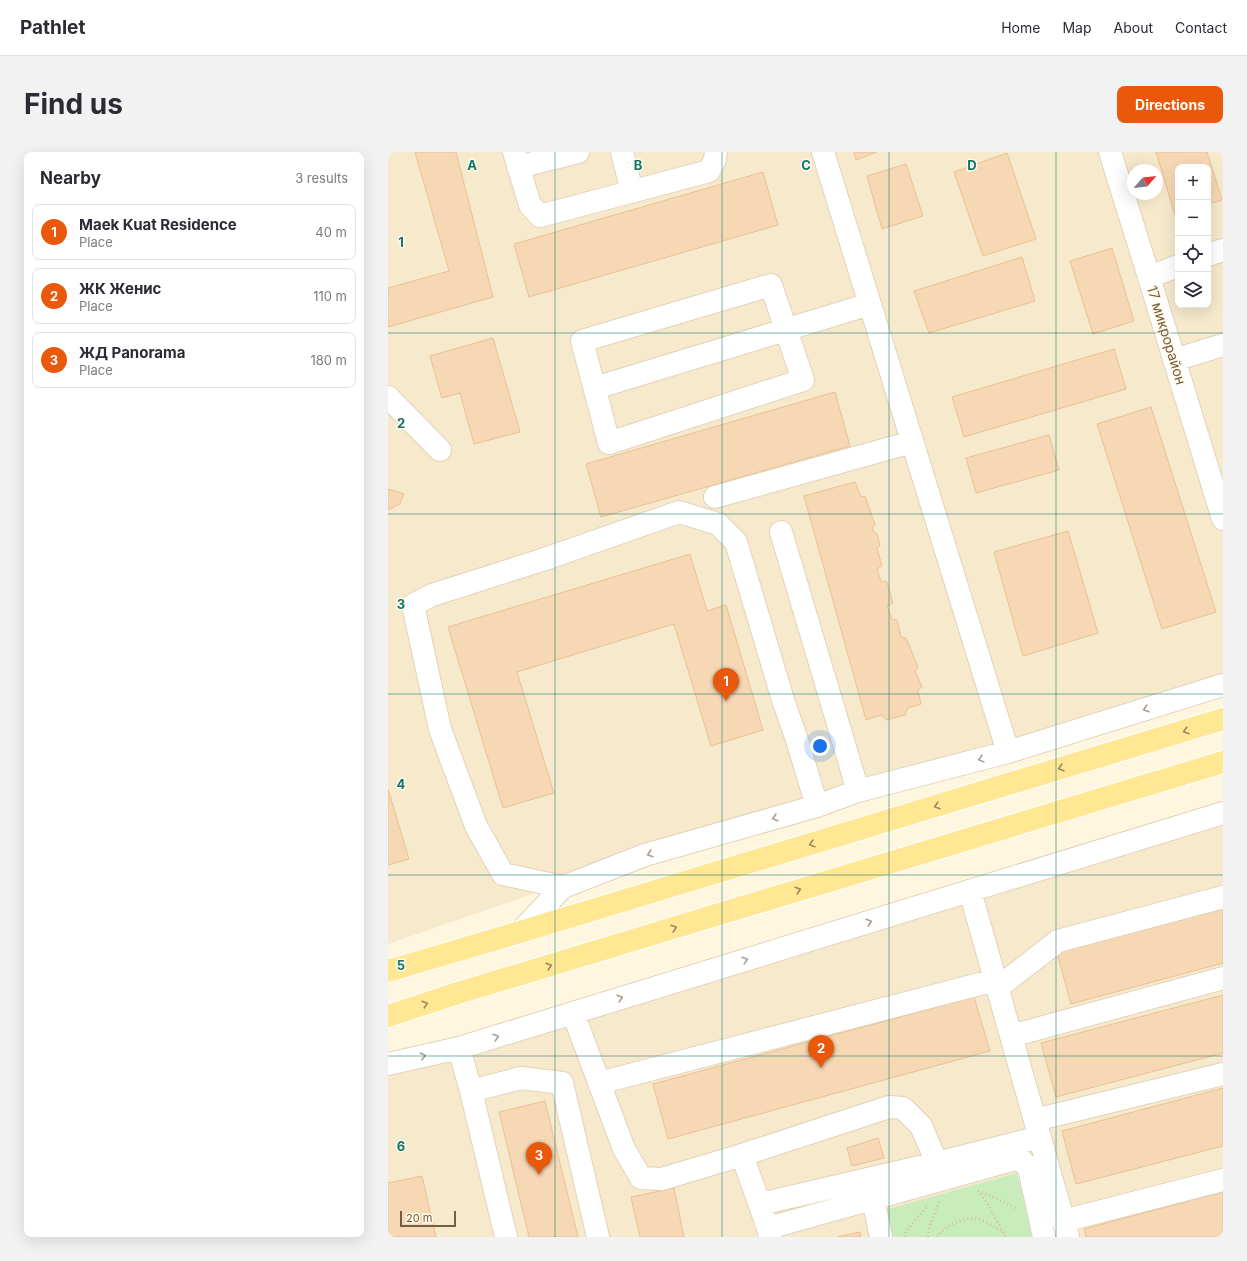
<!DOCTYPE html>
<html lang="en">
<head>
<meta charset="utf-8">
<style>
	body { margin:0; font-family:Inter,sans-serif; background:#f2f2f3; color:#2b2b33 }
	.controls { position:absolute; right:12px; top:12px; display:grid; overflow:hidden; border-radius:8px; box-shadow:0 4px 16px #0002 }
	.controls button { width:36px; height:36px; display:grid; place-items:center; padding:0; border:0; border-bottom:1px solid #e1e1e2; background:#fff; color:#2b2b33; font:20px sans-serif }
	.compass { position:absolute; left:739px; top:12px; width:36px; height:36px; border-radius:50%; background:#fff; box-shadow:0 4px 16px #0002; rotate:63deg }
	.scale { position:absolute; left:12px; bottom:10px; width:56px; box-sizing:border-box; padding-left:4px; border:2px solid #765d45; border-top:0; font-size:11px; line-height:14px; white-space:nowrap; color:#765d45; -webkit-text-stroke:3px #fff9e6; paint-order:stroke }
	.you { position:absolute; left:432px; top:594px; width:14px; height:14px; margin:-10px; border:3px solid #fff; border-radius:50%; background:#1a73e8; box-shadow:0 0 0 6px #1a73e833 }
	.badge { display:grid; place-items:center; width:26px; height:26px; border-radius:50%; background:#ea580c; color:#fff; font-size:13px; font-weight:700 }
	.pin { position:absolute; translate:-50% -33px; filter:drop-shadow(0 1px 2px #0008) }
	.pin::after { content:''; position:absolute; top:21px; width:14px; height:12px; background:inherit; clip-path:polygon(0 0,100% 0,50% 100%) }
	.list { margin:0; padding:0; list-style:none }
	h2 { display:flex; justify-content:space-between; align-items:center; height:52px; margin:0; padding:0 16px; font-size:17px }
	h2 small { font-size:13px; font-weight:400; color:#7c7c81 }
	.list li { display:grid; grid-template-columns:26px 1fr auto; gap:12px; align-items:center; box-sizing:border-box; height:56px; margin:0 8px 8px; padding:0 8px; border:1px solid #e1e1e2; border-radius:8px }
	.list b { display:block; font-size:15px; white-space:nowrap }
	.list p { margin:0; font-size:13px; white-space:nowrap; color:#7c7c81 }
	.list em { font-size:13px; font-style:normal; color:#7c7c81 }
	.icon { flex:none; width:22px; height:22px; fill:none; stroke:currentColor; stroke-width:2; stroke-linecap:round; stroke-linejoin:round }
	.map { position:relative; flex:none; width:835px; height:1085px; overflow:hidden; border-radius:8px }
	header { display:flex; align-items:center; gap:24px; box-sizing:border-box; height:56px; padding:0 20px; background:#fff; border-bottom:1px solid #e1e1e2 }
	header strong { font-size:19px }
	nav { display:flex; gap:22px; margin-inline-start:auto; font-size:14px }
	.intro { display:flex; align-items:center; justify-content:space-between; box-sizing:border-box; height:96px; padding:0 24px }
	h1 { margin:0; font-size:28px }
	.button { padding:10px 18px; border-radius:8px; background:#ea580c; color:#fff; font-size:14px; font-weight:700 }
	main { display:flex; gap:24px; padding:0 24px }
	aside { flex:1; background:#fff; border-radius:8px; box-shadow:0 4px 16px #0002 }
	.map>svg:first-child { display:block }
	.residential { fill:#f6e9cc; fill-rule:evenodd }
	.green { fill:#c9ecbc }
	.building { fill:#f6d8b4; stroke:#e9c193 }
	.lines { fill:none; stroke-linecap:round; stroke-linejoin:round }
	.minor-casing { stroke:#e2d3ba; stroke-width:24 }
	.major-casing { stroke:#fff; stroke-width:24 }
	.path { stroke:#dabb97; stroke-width:2.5; stroke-dasharray:1 3; stroke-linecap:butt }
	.minor { stroke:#fff; stroke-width:22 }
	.major { stroke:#ffe794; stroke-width:22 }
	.oneway { stroke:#ad9e8f }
	.oneway2 { stroke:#9f865d }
	.grid { fill:none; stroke:#0f766e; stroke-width:1; stroke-opacity:0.55 }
	.labels { text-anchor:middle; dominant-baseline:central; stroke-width:3; stroke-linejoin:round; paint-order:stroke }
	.street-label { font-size:14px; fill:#765d45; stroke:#fff9e6 }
	.grid-label { font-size:13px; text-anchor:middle; font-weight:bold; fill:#0f766e; stroke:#fff9e6; stroke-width:3; stroke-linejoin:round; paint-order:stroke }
</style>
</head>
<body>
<header>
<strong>Pathlet</strong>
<nav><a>Home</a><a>Map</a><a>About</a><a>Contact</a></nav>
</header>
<div class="intro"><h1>Find us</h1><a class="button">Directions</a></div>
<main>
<aside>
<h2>Nearby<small>3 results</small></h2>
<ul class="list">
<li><span class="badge">1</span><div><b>Maek Kuat Residence</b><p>Place</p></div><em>40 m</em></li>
<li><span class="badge">2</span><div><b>ЖК Женис</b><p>Place</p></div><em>110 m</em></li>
<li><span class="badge">3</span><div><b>ЖД Panorama</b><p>Place</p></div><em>180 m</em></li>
</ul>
</aside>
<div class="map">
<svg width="835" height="1085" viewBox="0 0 835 1085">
	<rect width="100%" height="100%" fill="#fef6de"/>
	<path class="residential" d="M0 0H835V528L257 703 0 792ZM790 15H820V153H790ZM745 18H769V42H745Z
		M835 661V1085H0V909Z"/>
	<path class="green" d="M629 1021 645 1085H499L493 1059Z"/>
	<path class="building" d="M27 0H68L105 145 0 175V136L61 119Z
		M466 0H489L468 8Z
		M768 0H819L834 48 820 52V15H790V62L787 63Z
		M619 1 648 87 595 104 566 20Z
		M518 12 535 64 494 77 479 24Z
		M375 20 390 73 141 145 126 92Z
		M724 96 746 169 705 182 682 109Z
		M634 105 647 149 541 181 526 139Z
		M105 186 132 280 86 292 72 241 54 246 42 204Z
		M726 197 738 237 576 285 564 245Z
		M447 240 462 294 213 365 198 312Z
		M763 255 828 460 774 477 709 272Z
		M661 283 671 318 588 341 578 306Z
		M467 330 473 345 477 344 487 373 484 375 486 381 489 382 492 394 489 396 494 414 489 417 493 429 499 430 505 451 499 454 504 467 509 468 513 485 518 486 530 515 527 519 534 535 530 538 533 552 520 556 517 563 498 568 493 563 478 568 416 344Z
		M0 337 16 342 12 352 0 358Z
		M680 379 710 481 635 504 606 400Z
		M302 402 319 459 338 453 375 578 323 594 286 472 129 520 166 641 115 656 60 475Z
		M0 637 21 707 0 713Z
		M835 757V811L683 852 669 801Z
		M835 843V901L668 945 653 891Z
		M586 845 602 899 280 987 265 932Z
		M835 936V994L688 1032 674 979Z
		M157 949 190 1085H141L111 960Z
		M490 986 496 1006 464 1014 459 996Z
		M34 1024 48 1085H0V1031Z
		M286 1036 296 1085H252L243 1045Z
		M835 1040V1085H698L696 1077Z
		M472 1080 473 1085H449Z"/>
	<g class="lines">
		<g class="minor-casing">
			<path id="minor" d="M126 0 142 53 152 64 321 19 327 8 328 0
				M234 0 244 40
				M435 0 620 600
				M722 0 761 125 835 367
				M130 15 190 0
				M820 103 835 98
				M761 125 790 114
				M383 133 415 228 221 291 194 189Z
				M786 208 835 193
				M207 236 482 152
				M0 245 52 298
				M327 345 524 290
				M393 380 470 639
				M175 735 115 722 88 674 52 577 25 453 44 443 154 408 291 360 330 372 348 390 395 548 410 591 429 654
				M582 739 680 1085
				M132 780 175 735 257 703 429 654 470 639 620 600 835 533
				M609 836 670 789 835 745
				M185 861 236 997 253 1026 274 1027 354 1003 380 1076 382 1085
				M623 884 835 826
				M71 896 83 939 118 1085
				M0 912 71 896 835 661
				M211 931 607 828
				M83 939 133 926 174 931 210 1085
				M647 968 835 922
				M354 1003 501 955 515 956 533 974 549 1011
				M485 1047 493 1085
				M372 1052 549 1011 652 985
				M675 1069 835 1028
				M380 1076 624 1008H633L641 1016 656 1085"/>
		</g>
		<g class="major-casing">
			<path id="major" d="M0 819 132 780 835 567
				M0 864 70 841 835 610"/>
		</g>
		<path class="path" d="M590 1039 610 1047 629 1057
			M590 1039 601 1054 618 1085
			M517 1085 518 1079 540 1053
			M540 1085C541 1071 547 1062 551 1049
			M549 1085C558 1073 579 1062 594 1068 602 1072 610 1077 617 1082"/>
		<use href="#minor" class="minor"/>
		<use href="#major" class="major"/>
	</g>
	<defs><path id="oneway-chevron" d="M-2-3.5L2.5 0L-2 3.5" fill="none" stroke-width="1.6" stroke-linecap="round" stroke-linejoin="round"/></defs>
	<g class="oneway">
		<use href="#oneway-chevron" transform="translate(758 557) rotate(163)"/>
		<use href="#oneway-chevron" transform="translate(593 607) rotate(165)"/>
		<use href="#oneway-chevron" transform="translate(387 666) rotate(164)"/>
		<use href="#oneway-chevron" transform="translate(262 702) rotate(164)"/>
		<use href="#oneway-chevron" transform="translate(481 770) rotate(-17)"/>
		<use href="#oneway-chevron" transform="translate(357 808) rotate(-17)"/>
		<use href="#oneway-chevron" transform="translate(232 846) rotate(-17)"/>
		<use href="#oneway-chevron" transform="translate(108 885) rotate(-17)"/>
		<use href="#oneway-chevron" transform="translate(35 904) rotate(-13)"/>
	</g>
	<g class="oneway2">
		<use href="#oneway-chevron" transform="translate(798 579) rotate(163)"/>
		<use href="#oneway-chevron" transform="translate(673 616) rotate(163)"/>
		<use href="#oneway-chevron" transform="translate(549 654) rotate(163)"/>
		<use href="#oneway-chevron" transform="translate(424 692) rotate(163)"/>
		<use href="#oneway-chevron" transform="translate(410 738) rotate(-17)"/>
		<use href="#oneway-chevron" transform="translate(286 776) rotate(-17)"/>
		<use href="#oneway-chevron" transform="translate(161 814) rotate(-17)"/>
		<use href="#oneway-chevron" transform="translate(37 852) rotate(-18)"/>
	</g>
	<path class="grid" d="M167 0V1085M334 0V1085M501 0V1085M668 0V1085M0 181H835M0 362H835M0 542H835M0 723H835M0 904H835"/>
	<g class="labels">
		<g class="street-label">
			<text transform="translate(779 183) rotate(73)">17 микрорайон</text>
		</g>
	</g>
	<g class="grid-label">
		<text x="84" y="18">A</text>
		<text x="250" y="18">B</text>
		<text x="418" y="18">C</text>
		<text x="584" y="18">D</text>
		<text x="13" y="95">1</text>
		<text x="13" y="276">2</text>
		<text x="13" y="457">3</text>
		<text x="13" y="637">4</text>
		<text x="13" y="818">5</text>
		<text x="13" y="999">6</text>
	</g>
</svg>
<div class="controls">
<button>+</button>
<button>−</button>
<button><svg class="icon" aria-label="locate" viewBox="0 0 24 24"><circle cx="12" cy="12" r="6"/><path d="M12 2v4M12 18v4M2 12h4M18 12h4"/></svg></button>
<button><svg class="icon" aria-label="layers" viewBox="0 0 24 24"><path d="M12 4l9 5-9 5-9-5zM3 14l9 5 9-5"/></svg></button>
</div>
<svg class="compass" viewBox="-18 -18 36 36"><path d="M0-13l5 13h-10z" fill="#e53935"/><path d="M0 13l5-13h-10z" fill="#7c7c81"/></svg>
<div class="scale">20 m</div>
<div class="you"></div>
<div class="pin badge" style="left:338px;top:549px">1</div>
<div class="pin badge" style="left:433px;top:916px">2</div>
<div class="pin badge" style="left:151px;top:1023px">3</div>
</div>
</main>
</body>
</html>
